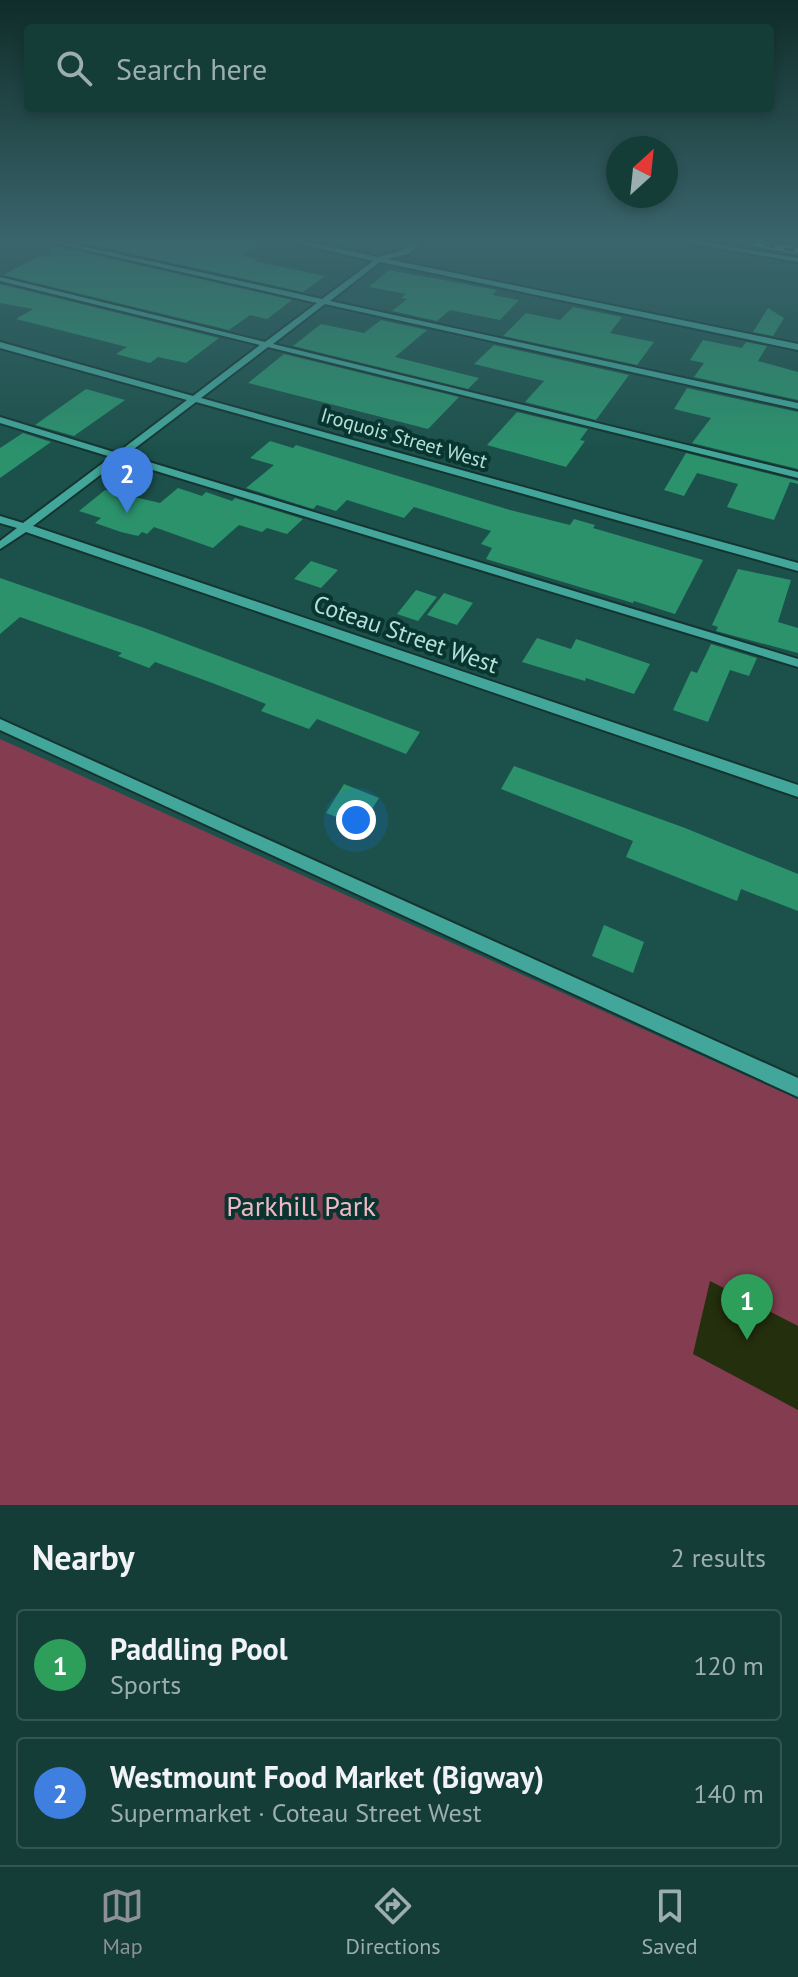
<!DOCTYPE html>
<html lang="en">
<head>
<meta charset="utf-8">
<style>
	body { margin:0; font-family:"PT Sans",sans-serif; background:#1e4440; color:#f1f3f6 }
	.compass { position:absolute; left:606px; top:136px; width:72px; height:72px; border-radius:50%; background:#153d38; box-shadow:0 4px 12px #0003; rotate:27deg }
	.you { position:absolute; left:356px; top:820px; width:28px; height:28px; margin:-20px; border:6px solid #fff; border-radius:50%; background:#1a73e8; box-shadow:0 0 0 12px #1a73e833 }
	.badge { display:grid; place-items:center; width:52px; height:52px; border-radius:50%; background:#8c9099; color:#fff; font-size:26px; font-weight:700 }
	.pin { position:absolute; translate:-50% -66px; filter:drop-shadow(0 2px 4px #0008) }
	.pin::after { content:''; position:absolute; top:42px; width:28px; height:24px; background:inherit; clip-path:polygon(0 0,100% 0,50% 100%) }
	.list { margin:0; padding:0; list-style:none }
	h2 { display:flex; justify-content:space-between; align-items:center; height:104px; margin:0; padding:0 32px; font-size:34px }
	h2 small { font-size:26px; font-weight:400; color:#9daeae }
	.list li { display:grid; grid-template-columns:52px 1fr auto; gap:24px; align-items:center; box-sizing:border-box; height:112px; margin:0 16px 16px; padding:0 16px; border:2px solid #345653; border-radius:8px }
	.list b { display:block; font-size:30px; white-space:nowrap }
	.list p { margin:0; font-size:26px; white-space:nowrap; color:#9daeae }
	.list em { font-size:26px; font-style:normal; color:#9daeae }
	.icon { flex:none; width:44px; height:44px; fill:none; stroke:currentColor; stroke-width:2; stroke-linecap:round; stroke-linejoin:round }
	.map { position:relative; flex:none; width:798px; height:1505px; overflow:hidden }
	.search { position:absolute; background:#153d38; box-shadow:0 4px 12px #0003; left:24px; right:24px; top:24px; height:88px; display:flex; align-items:center; gap:20px; box-sizing:border-box; padding:0 28px; border-radius:8px; color:#9daeae; font-size:30px }
	.sheet { height:360px; background:#153d38 }
	nav { display:flex; justify-content:space-around; align-items:center; box-sizing:border-box; height:112px; border-top:2px solid #345653; background:#153d38; font-size:22px; color:#9daeae }
	nav a { display:grid; justify-items:center; gap:4px }
	nav .on { color:#8c9099 }
	.map>svg:first-child { display:block }
	.green { fill:#833c50 }
	.water { fill:#242f0d }
	.building { fill:#2b926c }
	.lines { fill:none; stroke-linecap:round; stroke-linejoin:round }
	.minor-casing { stroke:#153430; stroke-width:4 }
	.minor { fill:#42a69a; fill-rule:evenodd }
	.rail-casing { stroke:#8bbbb4; stroke-width:5 }
	.rail { stroke:#093530; stroke-width:3; stroke-dasharray:10; stroke-linecap:butt }
	.labels { text-anchor:middle; dominant-baseline:central; stroke-width:8; stroke-linejoin:round; paint-order:stroke }
	.far-street-label { font-size:20px; fill:#b3e0d9; stroke:#093530 }
	.street-label { font-size:24px; fill:#b3e0d9; stroke:#093530 }
	.near-park-label { font-size:28px; fill:#f0b8c4; stroke:#093530 }
</style>
</head>
<body>
<div class="map">
<svg width="798" height="1505" viewBox="0 0 798 1505">
	<rect width="100%" height="100%" fill="#1c514b"/>
	<path class="green" d="M0 739 798 1099V1505H0Z"/>
	<path class="water" d="M710 1281 798 1326V1410L693 1354Z"/>
	<path class="building" d="M79 242H263L242 256 258 259 254 261 325 276 303 292Z
		M51 245 292 300 267 319 250 315 229 330 3 275 41 255 50 257Z
		M389 270 497 290 493 295 519 300 500 320 450 310 437 321 392 311 407 299 401 298 406 294 369 287Z
		M0 284 219 338 186 363 158 357 150 363 116 354 127 347 16 319 33 309 0 303Z
		M573 307 622 317 610 333 654 342 637 365 503 336 526 313 560 320Z
		M768 308 784 318 773 336 753 332Z
		M381 320 427 330 395 357 479 378 468 389 293 346 321 324 364 333Z
		M703 340 742 348 746 342 767 346 758 361 798 372V400L694 377 704 363 690 360Z
		M494 345 629 375 596 420 525 402 544 381 474 364Z
		M284 354 459 397 428 429 248 383Z
		M687 388 798 412V469L692 443 711 418 674 409Z
		M86 389 125 400 74 436 35 425Z
		M517 412 588 429 580 440 585 441 566 467 487 445Z
		M23 433 51 442 0 478V448Z
		M270 441 293 448 296 445 510 510 570 525 574 519 595 525 593 528 703 560 675 614 634 601 633 603 486 559 492 548 481 544 491 531 414 507 404 518 347 500 336 511 317 505 313 509 246 488 274 465 250 458Z
		M686 453 798 481V484L790 482 774 520 727 507 738 484 697 473 684 496 664 490Z
		M178 488 202 496 206 492 232 501 235 498 303 519 287 534 267 528 262 532 239 525 213 548 154 527 147 534 142 532 138 536 121 532 95 523 101 518 79 511 105 490 160 503Z
		M311 561 338 570 321 588 294 579Z
		M738 569 791 580 778 622 798 628V653L716 631 718 627 712 625Z
		M0 578 147 629 420 732 406 754 317 719 309 729 261 711 266 704 215 684 155 662 149 668 118 656 122 653 20 617 0 634Z
		M416 590 437 597 418 621 397 614Z
		M444 593 473 603 457 625 427 615Z
		M537 638 571 649 576 639 650 664 634 694 586 678 585 681 522 662Z
		M711 644 757 658 749 676 730 670 708 722 673 710 691 671 697 673Z
		M514 766 685 828 798 874V911L741 889 737 901 626 857 633 841 501 789Z
		M344 784 379 798 361 826 326 813Z
		M604 925 644 942 633 973 592 956Z"/>
	<g class="lines">
		<g class="minor-casing">
			<path id="minor" d="M50 242H64L322 299 373 261 291 242H306L378 257 403 250 414 242H422L409 254 387 259 798 344V350L380 262 330 301 798 403V409L325 304 273 344 798 472V478L268 347 201 398 798 563V571L196 402 126 455 798 659V667L120 460 33 526 798 785V797L26 532 0 549V541L17 528 0 523V516L23 523 111 457 0 423V417L117 453 187 400 0 348V342L193 396 260 345 0 281V277L265 342 317 303Z
				M686 242H704L798 258V262Z
				M0 719 798 1078V1097L0 730Z"/>
		</g>
		<use href="#minor" class="minor"/>
		<g class="rail-casing">
			<path id="rail" d="M745 242 798 251"/>
		</g>
		<use href="#rail" class="rail"/>
	</g>
	<linearGradient id="sky" x2="0" y2="1"><stop stop-color="#0f2d29"/><stop offset="0.53" stop-color="#3a656c"/><stop offset="1" stop-color="#3a656c" stop-opacity="0"/></linearGradient>
	<rect width="798" height="453" fill="url(#sky)"/>
	<g class="labels">
		<g class="far-street-label">
			<text transform="translate(404 438) rotate(16)">Iroquois Street West</text>
		</g>
		<g class="street-label">
			<text transform="translate(406 634) rotate(19)">Coteau Street West</text>
		</g>
		<g class="near-park-label">
			<text x="301" y="1205">Parkhill Park</text>
		</g>
	</g>
</svg>
<svg class="compass" viewBox="-18 -18 36 36"><path d="M0-13l5 13h-10z" fill="#e53935"/><path d="M0 13l5-13h-10z" fill="#9daeae"/></svg>
<div class="you"></div>
<div class="pin badge" style="left:747px;top:1340px;background:#2e9e5b">1</div>
<div class="pin badge" style="left:127px;top:513px;background:#3f7fe0">2</div>
<div class="search"><svg class="icon" aria-label="search" viewBox="0 0 24 24"><circle cx="10" cy="10" r="6"/><path d="M15 15l6 6"/></svg>Search here</div>
</div>
<section class="sheet">
<h2>Nearby<small>2 results</small></h2>
<ul class="list">
<li><span class="badge" style="background:#2e9e5b">1</span><div><b>Paddling Pool</b><p>Sports</p></div><em>120 m</em></li>
<li><span class="badge" style="background:#3f7fe0">2</span><div><b>Westmount Food Market (Bigway)</b><p>Supermarket · Coteau Street West</p></div><em>140 m</em></li>
</ul>
</section>
<nav>
<a class="on"><svg class="icon" aria-label="map" viewBox="0 0 24 24"><path d="M3 6l6-2 6 2 6-2v14l-6 2-6-2-6 2zM9 4v14M15 6v14"/></svg>Map</a>
<a><svg class="icon" aria-label="directions" viewBox="0 0 24 24"><path d="M12 3l9 9-9 9-9-9zM9 14v-3h6M13 9l2 2-2 2"/></svg>Directions</a>
<a><svg class="icon" aria-label="saved" viewBox="0 0 24 24"><path d="M7 4h10v16l-5-4-5 4z"/></svg>Saved</a>
</nav>
</body>
</html>
